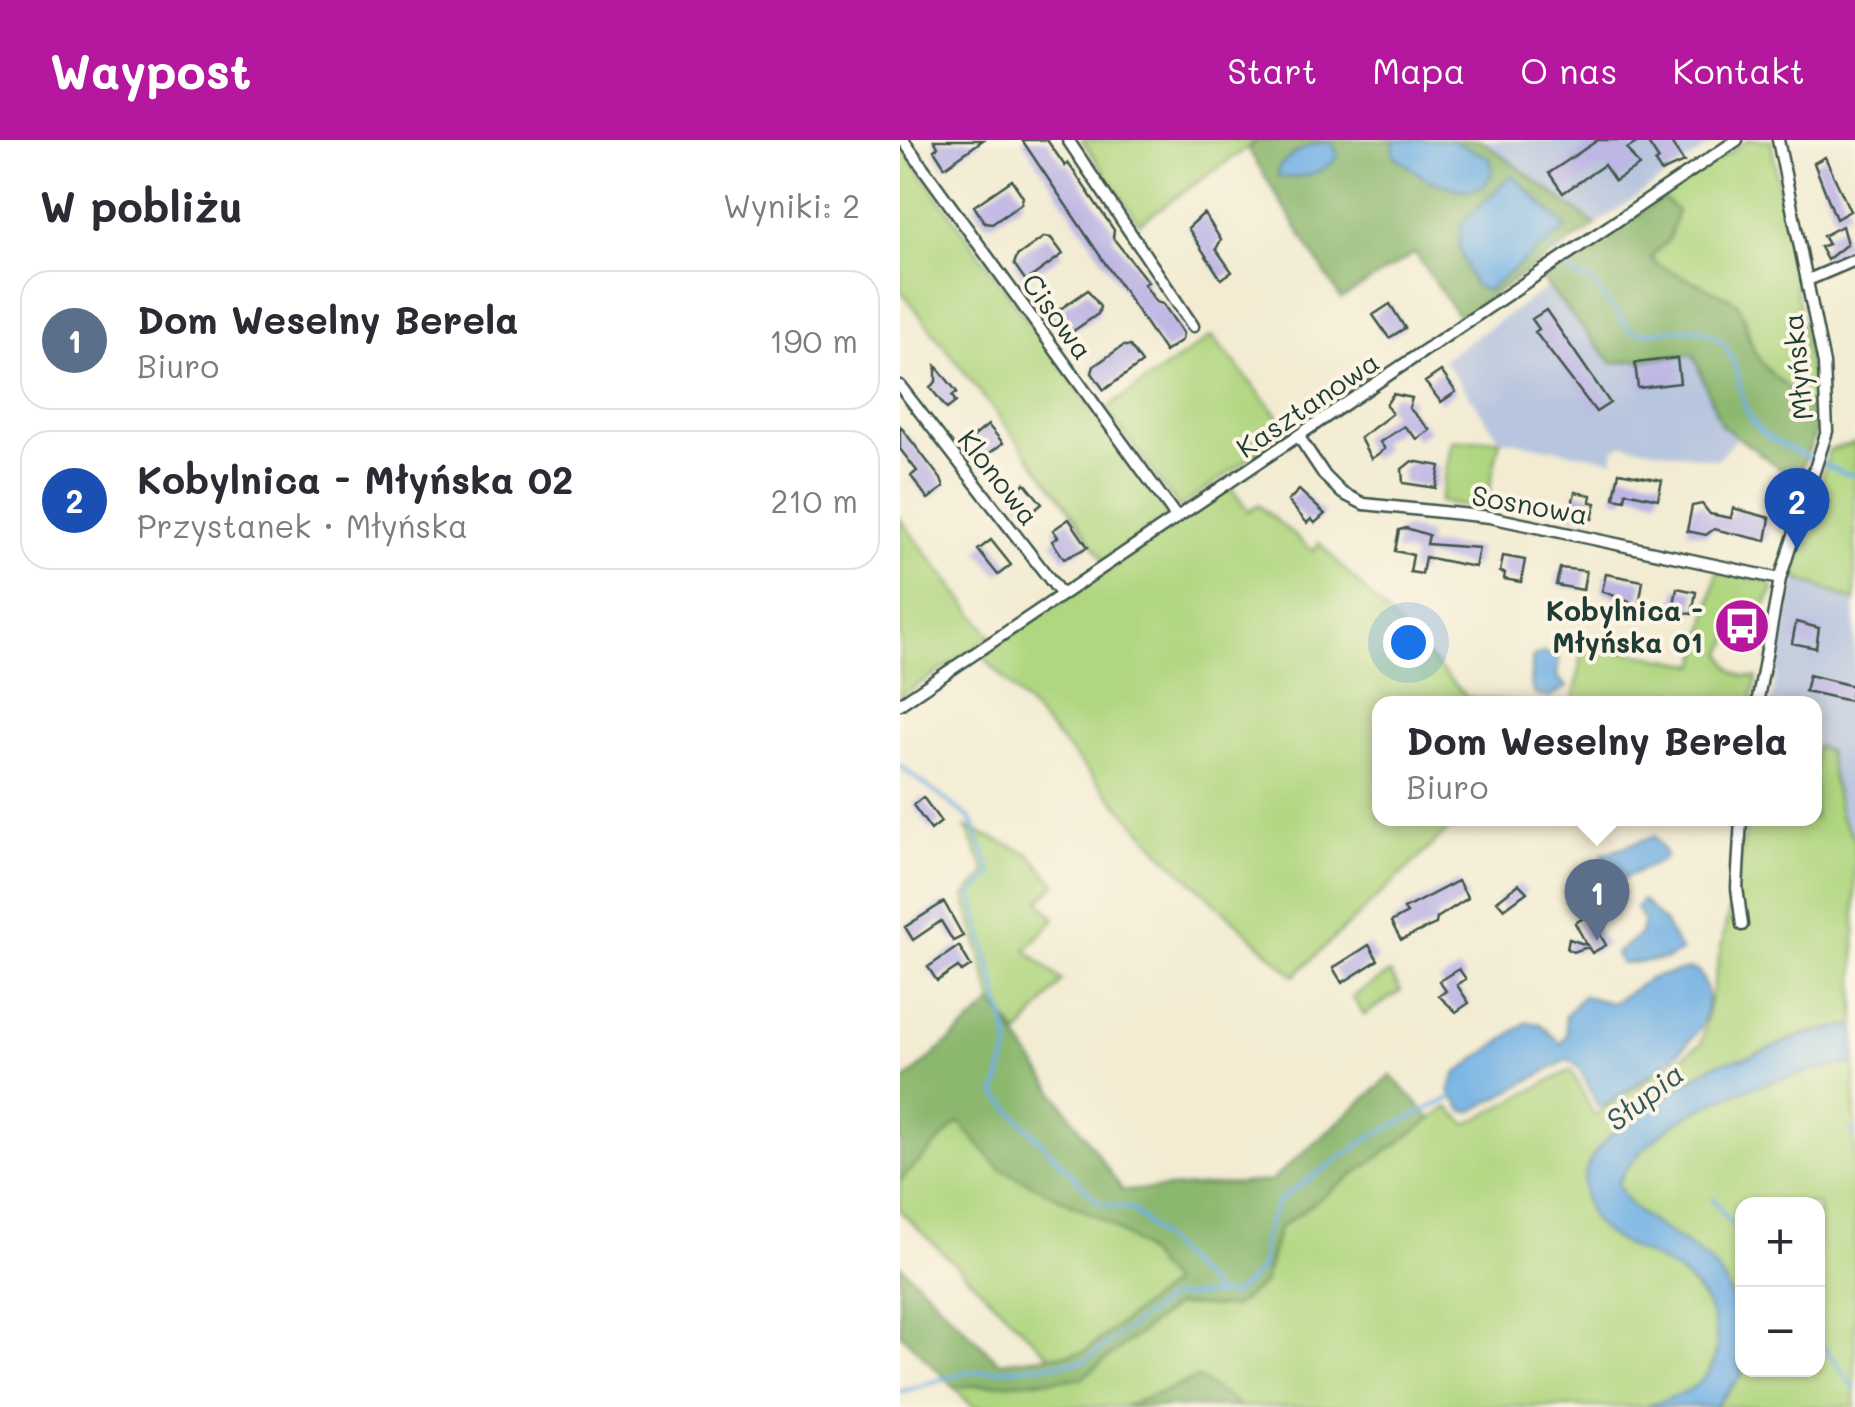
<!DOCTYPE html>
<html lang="pl">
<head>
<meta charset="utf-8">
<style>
	body { margin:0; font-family:Mali,sans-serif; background:#f7f7f7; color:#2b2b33 }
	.controls { position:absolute; right:30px; bottom:30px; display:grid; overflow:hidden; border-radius:20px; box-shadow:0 2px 8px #0004 }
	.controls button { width:90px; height:90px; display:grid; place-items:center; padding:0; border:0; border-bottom:2px solid #e1e1e2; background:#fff; color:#2b2b33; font:50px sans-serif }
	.you { position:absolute; left:508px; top:502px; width:35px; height:35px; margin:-25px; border:8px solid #fff; border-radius:50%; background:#1a73e8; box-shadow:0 0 0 15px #1a73e833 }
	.badge { display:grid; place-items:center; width:65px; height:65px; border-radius:50%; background:#b5179e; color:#fff; font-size:32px; font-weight:700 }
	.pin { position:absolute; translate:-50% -82px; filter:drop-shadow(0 2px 5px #0008) }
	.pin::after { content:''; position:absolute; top:52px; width:35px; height:30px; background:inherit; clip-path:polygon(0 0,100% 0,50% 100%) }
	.popup { position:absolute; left:472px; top:556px; width:450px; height:130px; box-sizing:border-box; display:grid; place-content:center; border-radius:20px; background:#fff; filter:drop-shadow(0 2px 8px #0005); font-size:32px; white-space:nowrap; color:#7c7c81 }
	.popup b { font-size:38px; color:#2b2b33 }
	.popup::after { content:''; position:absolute; left:50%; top:100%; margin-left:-20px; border:20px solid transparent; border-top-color:#fff }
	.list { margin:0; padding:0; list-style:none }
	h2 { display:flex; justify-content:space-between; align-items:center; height:130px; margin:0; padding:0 40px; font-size:42px }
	h2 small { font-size:32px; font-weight:400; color:#7c7c81 }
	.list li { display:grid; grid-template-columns:65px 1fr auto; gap:30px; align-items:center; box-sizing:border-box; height:140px; margin:0 20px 20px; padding:0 20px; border:2px solid #e1e1e2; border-radius:30px }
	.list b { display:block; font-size:38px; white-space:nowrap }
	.list p { margin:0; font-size:32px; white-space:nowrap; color:#7c7c81 }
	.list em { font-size:32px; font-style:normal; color:#7c7c81 }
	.map { position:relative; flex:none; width:955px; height:1267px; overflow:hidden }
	header { display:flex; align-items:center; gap:60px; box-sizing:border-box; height:140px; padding:0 50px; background:#b5179e; color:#fff }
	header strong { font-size:48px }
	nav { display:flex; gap:55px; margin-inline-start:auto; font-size:35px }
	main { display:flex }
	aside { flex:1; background:#fff }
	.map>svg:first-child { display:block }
	.industrial { fill:#b8c5de }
	.green { fill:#b0d680; stroke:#688a5a; stroke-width:2.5; fill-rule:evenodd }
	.forest { fill:#8cb76e; stroke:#567a51; stroke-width:2.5 }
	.water { fill:#71b0e4; stroke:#48768c; stroke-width:2.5 }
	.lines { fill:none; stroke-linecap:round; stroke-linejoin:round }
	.stream { stroke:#71b0e4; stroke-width:4 }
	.building { fill:#beb6e4 }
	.street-casing { stroke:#3f574c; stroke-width:15 }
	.street { stroke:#fff; stroke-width:10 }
	.labels { text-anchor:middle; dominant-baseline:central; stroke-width:8; stroke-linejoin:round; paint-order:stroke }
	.street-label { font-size:28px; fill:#1f3d34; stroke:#fcf5e5 }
	.poi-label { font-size:28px; font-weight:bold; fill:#1f3d34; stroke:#fcf5e5; text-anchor:end }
	.water-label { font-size:30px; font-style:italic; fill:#345a60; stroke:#fcf5e5 }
</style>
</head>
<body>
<header>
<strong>Waypost</strong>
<nav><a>Start</a><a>Mapa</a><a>O nas</a><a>Kontakt</a></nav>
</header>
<main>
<aside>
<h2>W pobliżu<small>Wyniki: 2</small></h2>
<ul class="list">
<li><span class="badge" style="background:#5c6f8a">1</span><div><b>Dom Weselny Berela</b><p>Biuro</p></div><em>190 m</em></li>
<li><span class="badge" style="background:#1a4fb4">2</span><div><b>Kobylnica - Młyńska 02</b><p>Przystanek · Młyńska</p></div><em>210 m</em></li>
</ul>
</aside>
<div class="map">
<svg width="955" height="1267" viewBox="0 0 955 1267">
	<rect width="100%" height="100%" fill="#fcf5e5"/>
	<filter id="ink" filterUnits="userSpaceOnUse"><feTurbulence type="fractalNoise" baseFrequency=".01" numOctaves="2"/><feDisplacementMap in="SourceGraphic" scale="20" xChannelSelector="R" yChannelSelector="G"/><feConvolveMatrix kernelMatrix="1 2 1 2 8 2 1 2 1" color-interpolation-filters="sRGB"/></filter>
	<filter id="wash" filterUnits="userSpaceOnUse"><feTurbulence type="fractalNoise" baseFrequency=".0048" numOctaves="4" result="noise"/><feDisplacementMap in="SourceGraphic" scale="40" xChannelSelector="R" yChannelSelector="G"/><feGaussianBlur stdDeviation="2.25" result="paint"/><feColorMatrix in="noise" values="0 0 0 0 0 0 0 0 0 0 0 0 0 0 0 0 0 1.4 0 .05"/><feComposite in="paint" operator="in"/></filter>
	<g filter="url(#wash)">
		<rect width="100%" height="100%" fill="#f3ecd3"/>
		<path class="industrial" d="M581 0H817L696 85Z
			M648 147 712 223 793 214 821 285 836 299 817 320 724 304 714 310 713 320 600 299 543 219Z
			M895 438 955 461V699L941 678 927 611 915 606 914 564H871Z"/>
		<path class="green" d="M182 0H358L239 83Z
			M848 0H871L919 284C911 265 896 258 880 245 859 229 849 202 845 176L798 143 767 133 750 117 769 99 777 71 755 61Z
			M0 4 269 375 204 421 161 357 0 149Z
			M312 196 390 290 279 368 206 269Z
			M600 299 585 370 540 362 552 301Z
			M955 303V461L895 438 929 310Z
			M331 348 348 371 358 365 413 411 419 403 567 557 621 563 480 564V678L560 679 394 836 265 716 82 515Z
			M0 379 92 497 0 557Z
			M817 432 868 441 873 448C868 475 831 486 823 514 830 531 838 538 857 537L851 563H781L770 553 745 563 673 564 684 504 797 525Z
			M915 606 927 611 941 678 955 699V885L906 893 852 916 817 924 684 1058C690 1073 695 1086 709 1095 722 1104 738 1106 752 1114 784 1131 824 1170 816 1210 808 1251 780 1255 745 1267H341L298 1238 224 1267H73L54 1247 182 1238 276 1165 333 1167 363 1144 379 1088 548 967 567 984 671 930 694 975 801 904 848 679 914 678Z
			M66 687 130 714 156 744 140 761 155 779 126 810 162 841 119 895 93 863 65 756 86 733Z
			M490 833 501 851 464 875 452 857Z
			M955 923V1267H815L842 1234C839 1203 839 1170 825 1142 802 1099 728 1085 718 1042 763 964 873 937 955 923ZM842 1064H918V1230H842Z
			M59 981 99 1028 207 1082 241 1107 272 1144 184 1212 151 1217 0 1071V1041Z"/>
		<path class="forest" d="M358 0H581L696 85 559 178 515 113 441 159 348 9Z
			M763 58 777 71 769 99 751 117 754 123 837 162C846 179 846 198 856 214 872 242 907 255 919 284L897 341 821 285 793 214 712 223 641 139Z
			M93 863 223 1051 371 1041 491 936 532 979 379 1088 363 1144 333 1167 276 1165 182 1238 54 1247 0 1193V1125L99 1222 184 1212 271 1144 241 1107 207 1082 99 1028 59 982 0 1041V945Z
			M298 1238 341 1267H224Z"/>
		<path class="water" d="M493 0H551L590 18 592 33 584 46 565 51 527 40 494 15Z
			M432 2 438 16C425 33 398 41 378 36L379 27C393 13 412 1 432 2Z
			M612 35 667 88 586 151 573 145 559 108 561 84Z
			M642 513 659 517 657 537 667 547 648 558 634 554 630 542 633 517Z
			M755 696 766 715 761 721 715 742 702 714Z
			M742 760 764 782 781 812 767 819 721 824 715 814 739 795 744 782 736 768Z
			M789 829 798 831C838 892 743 936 705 966L698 967 680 929 669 919 573 971H564L549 951 556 934 627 882 640 884 661 904 667 895 665 876 683 856 712 863 751 838Z
			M955 885V923C873 937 763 964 718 1042 727 1084 802 1099 825 1142 839 1170 839 1203 842 1235L815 1267H745C781 1254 822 1245 816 1196 806 1111 714 1120 691 1076 661 1017 725 983 766 956 782 946 800 931 817 924 829 919 843 920 854 915 895 898 910 892 955 885Z"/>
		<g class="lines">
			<path class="stream" d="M649 105 674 136 691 141 732 192C756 195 790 182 810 194 848 214 831 262 859 289 879 308 918 320 943 333L955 335
				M0 626 71 679 92 734 72 755 110 903 96 954 199 1063 232 1069 318 1155
				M950 988 955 997
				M812 1058 842 1099
				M918 1199 955 1249
				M0 1252 63 1233 185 1221 270 1157 334 1154 361 1129 365 1093 378 1061 472 996 553 957"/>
		</g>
		<g id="blocks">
			<path class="building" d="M34 0H83L45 27 34 10 38 7Z
				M122 0H147L165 26 168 23 214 90 213 98 248 142 244 144 256 162 263 164 283 193 282 200 265 212Z
				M698 0H741L727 9 739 26 715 41 704 25 663 53 649 33Z
				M746 0H769L784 22 761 32 755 23 759 20Z
				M925 17 950 71 936 79 914 23Z
				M112 40 123 57 121 64 92 84 85 83 74 66Z
				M304 73 321 100 316 109 332 132 321 139 288 88Z
				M942 86 947 104 927 120 920 107 928 104 923 96Z
				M144 97 151 98 163 114 126 141 114 124 117 116Z
				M188 150 200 167 198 174 169 194 162 193 150 176Z
				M490 164 505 188 489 198 473 175Z
				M646 170 710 263 696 272 635 192 639 189 632 179Z
				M223 206H230L242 223 204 250 192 233 194 226Z
				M777 218 780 243 738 248 735 223Z
				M36 226 57 252 52 256 56 262 47 269 30 247 36 242Z
				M541 231 556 252 541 262 525 242Z
				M493 254 512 258 509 268 530 290 517 299 504 286 480 302 485 309 471 319 460 298 492 274 486 265Z
				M88 285 103 303 86 316 72 298Z
				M0 286 41 339 44 347 28 359 11 336 17 331 0 309Z
				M512 321 540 326 536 348 503 343 502 329Z
				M719 332 762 340 758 359 726 352 725 360 714 358Z
				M125 343 142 364 129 374 113 353Z
				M399 350 425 374 415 383 411 379 407 383 388 361Z
				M675 352 691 355 690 362 696 363 692 379 670 374Z
				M802 364 810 374 831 378 833 368 870 378 866 401 814 389 806 395 787 391 792 366Z
				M169 379 188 407 164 419 152 401 158 397 153 390Z
				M506 388 529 395 527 404 579 408 575 427 525 417 522 434 510 432 513 415 495 411 499 390Z
				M91 400 111 425 98 435 78 410Z
				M603 416 625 420 621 442 604 439 605 433 600 432Z
				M660 428 686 431 683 450 656 445Z
				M706 434 743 441 739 466 702 451Z
				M777 448 796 452 792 474 773 471Z
				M896 482 919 488 916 508 892 503Z
				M909 535 953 546 950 561 905 551Z
				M23 657 41 682 31 690 13 665Z
				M558 741 568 758 537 778 536 784 501 800 491 782 507 773 504 769Z
				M619 744 627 752 604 769 597 761Z
				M679 744 694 765 684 771 669 751Z
				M44 762 63 796 53 801 41 781 13 800 5 787Z
				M689 775 706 805 692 813 688 807 673 812 667 809 669 799 687 805 675 783Z
				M469 805 478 820 442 843 433 828Z
				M59 806 71 826 62 832 58 827 37 841 28 827Z
				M559 829 566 839 557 845 569 863 556 872 539 856 546 851 539 841Z"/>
		</g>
	</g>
	<g filter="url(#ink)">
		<use href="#blocks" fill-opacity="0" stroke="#3f574c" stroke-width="2.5"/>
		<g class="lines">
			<g class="street-casing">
				<path id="street" d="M3 0 277 378
					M168 0 293 186
					M908 140 955 120
					M0 246 162 455
					M399 297 425 336 442 353 464 364 590 377 880 439
					M0 564 837 0
					M857 564 880 439 927 291 924 224 878 0
					M841 678 837 748 842 785"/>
			</g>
			<use href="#street" class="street"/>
		</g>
	</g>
	<defs>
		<g id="bus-disc" transform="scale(2.875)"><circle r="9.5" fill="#b5179e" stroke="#fcf5e5"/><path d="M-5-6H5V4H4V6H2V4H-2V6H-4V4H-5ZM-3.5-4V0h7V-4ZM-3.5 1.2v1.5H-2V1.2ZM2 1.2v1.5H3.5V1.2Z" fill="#fff"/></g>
	</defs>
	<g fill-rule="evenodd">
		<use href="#bus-disc" x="842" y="486"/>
	</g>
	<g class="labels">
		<g class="street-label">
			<text transform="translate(158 176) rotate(54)">Cisowa</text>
			<text transform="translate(897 227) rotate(-96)">Młyńska</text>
			<text transform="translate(407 264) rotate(-34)">Kasztanowa</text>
			<text transform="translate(99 337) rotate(52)">Klonowa</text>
			<text transform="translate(630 364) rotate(10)">Sosnowa</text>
		</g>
		<g class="poi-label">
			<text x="803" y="470">Kobylnica -<tspan x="803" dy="32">Młyńska 01</tspan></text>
		</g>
		<g class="water-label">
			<text transform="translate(744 956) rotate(-38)">Słupia</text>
		</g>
	</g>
</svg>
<div class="controls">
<button>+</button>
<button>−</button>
</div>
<div class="you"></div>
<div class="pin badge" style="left:697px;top:801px;background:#5c6f8a">1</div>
<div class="popup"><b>Dom Weselny Berela</b>Biuro</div>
<div class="pin badge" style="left:897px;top:410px;background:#1a4fb4">2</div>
</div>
</main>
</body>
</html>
